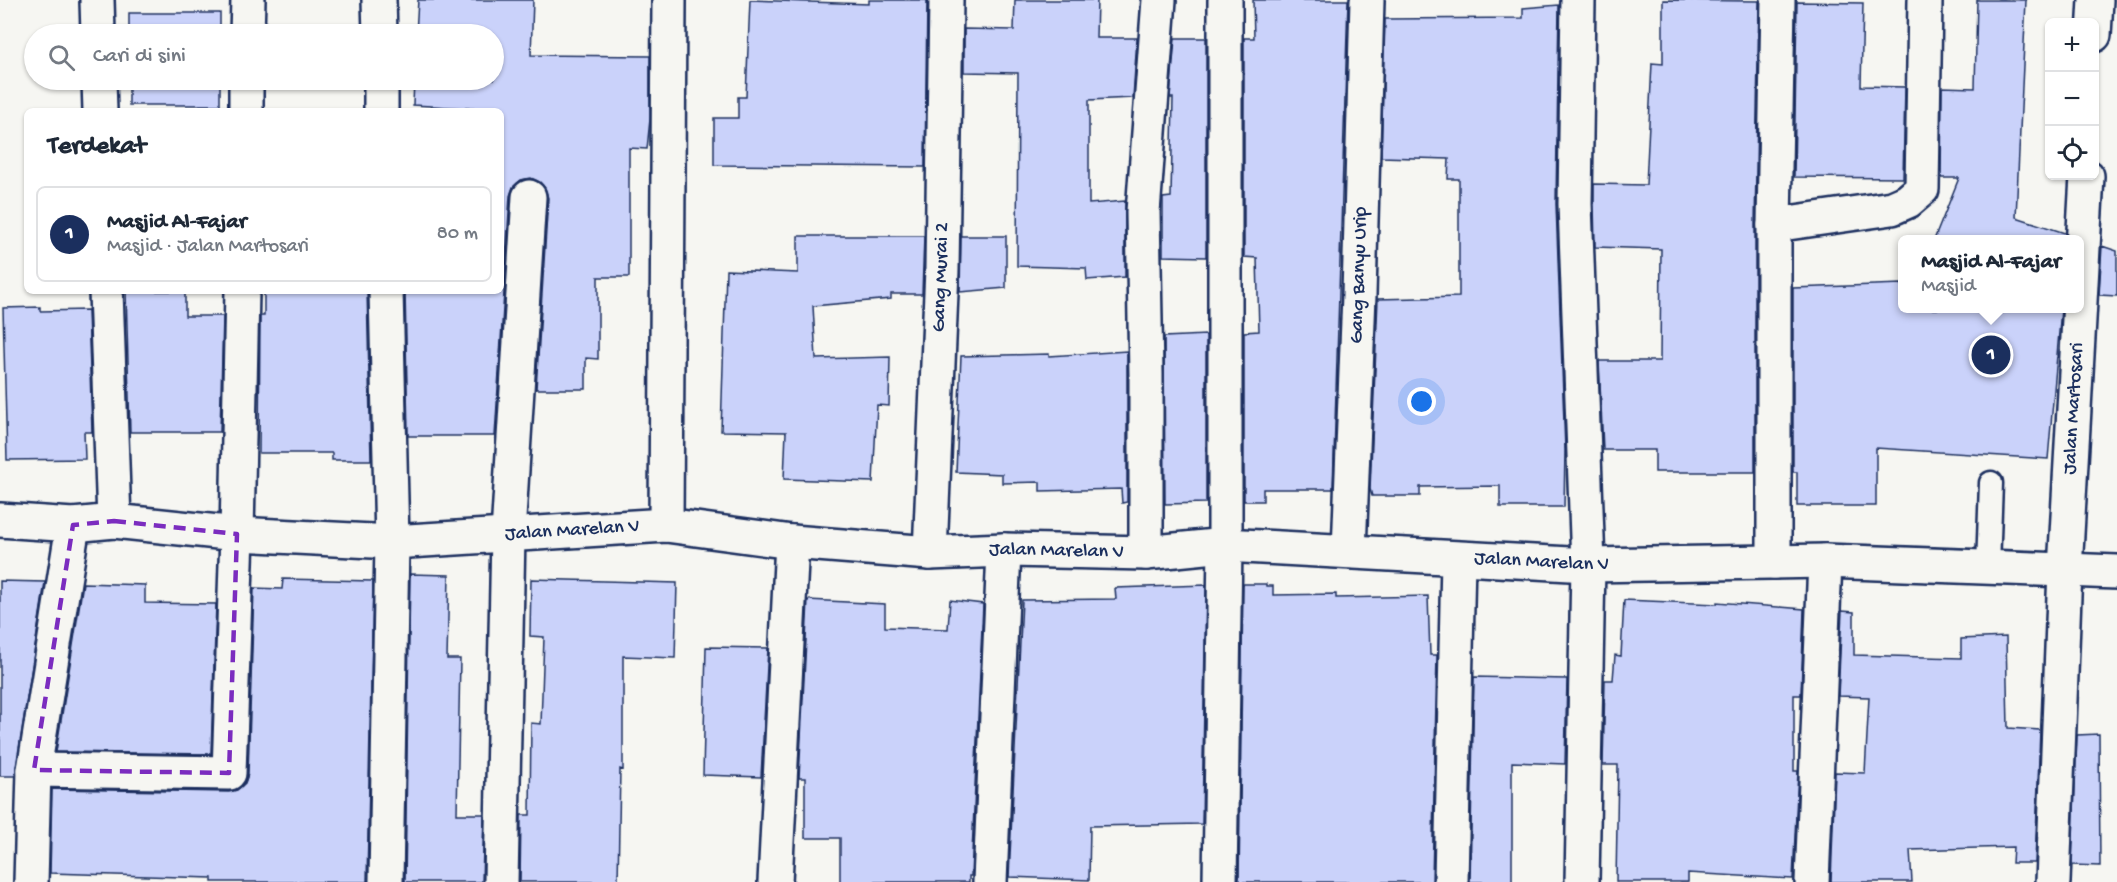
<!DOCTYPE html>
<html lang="id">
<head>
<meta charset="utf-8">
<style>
	body { margin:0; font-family:"Gochi Hand",sans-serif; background:#f2f2f3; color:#1f2937 }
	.controls { position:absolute; right:18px; top:18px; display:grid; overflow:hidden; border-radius:9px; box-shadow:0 2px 4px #0004 }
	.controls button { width:54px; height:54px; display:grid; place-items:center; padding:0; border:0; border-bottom:2px solid #e0e1e3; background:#fff; color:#1f2937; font:30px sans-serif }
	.you { position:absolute; left:1422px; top:402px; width:21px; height:21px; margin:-15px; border:4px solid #fff; border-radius:50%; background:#1a73e8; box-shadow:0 0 0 9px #1a73e833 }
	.badge { display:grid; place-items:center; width:39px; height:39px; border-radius:50%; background:#1b2f5e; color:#fff; font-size:20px; font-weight:700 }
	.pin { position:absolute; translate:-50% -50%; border:3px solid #fff; box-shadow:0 2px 6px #0006 }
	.popup { position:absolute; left:1898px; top:235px; width:186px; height:78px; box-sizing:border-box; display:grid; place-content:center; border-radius:9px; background:#fff; filter:drop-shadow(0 2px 4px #0005); font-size:20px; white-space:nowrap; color:#747a83 }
	.popup b { font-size:22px; color:#1f2937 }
	.popup::after { content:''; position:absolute; left:50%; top:100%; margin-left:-12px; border:12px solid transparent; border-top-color:#fff }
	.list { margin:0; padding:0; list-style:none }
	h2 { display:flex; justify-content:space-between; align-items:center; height:78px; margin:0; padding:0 24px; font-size:26px }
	h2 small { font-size:20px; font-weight:400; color:#747a83 }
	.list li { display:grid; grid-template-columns:39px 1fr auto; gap:18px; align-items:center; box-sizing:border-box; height:96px; margin:0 12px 12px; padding:0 12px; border:2px solid #e0e1e3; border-radius:9px }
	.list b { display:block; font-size:22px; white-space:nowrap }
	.list p { margin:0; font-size:20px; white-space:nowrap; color:#747a83 }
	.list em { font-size:20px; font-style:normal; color:#747a83 }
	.icon { flex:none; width:33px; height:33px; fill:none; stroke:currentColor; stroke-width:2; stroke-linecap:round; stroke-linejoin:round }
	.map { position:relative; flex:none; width:2117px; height:882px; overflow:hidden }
	.search { position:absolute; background:#fff; box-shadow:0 2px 4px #0004; left:24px; top:24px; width:480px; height:66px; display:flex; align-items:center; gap:15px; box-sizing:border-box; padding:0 21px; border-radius:33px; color:#747a83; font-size:22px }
	.panel { position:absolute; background:#fff; box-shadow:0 2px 4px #0004; left:24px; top:108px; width:480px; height:186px; border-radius:9px }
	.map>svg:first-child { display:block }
	.building { fill:#cad2fa; stroke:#1b2f5e; stroke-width:1.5 }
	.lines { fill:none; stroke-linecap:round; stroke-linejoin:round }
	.lane-casing { stroke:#1b2f5e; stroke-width:27 }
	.street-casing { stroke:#1b2f5e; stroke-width:38 }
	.secondary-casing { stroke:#1b2f5e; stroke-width:38 }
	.lane { stroke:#f6f6f2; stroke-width:22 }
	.street { stroke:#f6f6f2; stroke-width:33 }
	.secondary { stroke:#f6f6f2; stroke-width:33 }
	.marked { fill:none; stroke:#7b2cbf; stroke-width:4.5; stroke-dasharray:12 8; stroke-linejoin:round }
	.labels { text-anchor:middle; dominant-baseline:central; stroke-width:4.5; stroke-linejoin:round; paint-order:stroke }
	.street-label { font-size:20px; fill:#1b2f5e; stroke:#f6f6f2 }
</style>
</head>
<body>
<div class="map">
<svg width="2117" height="882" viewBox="0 0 2117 882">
	<rect width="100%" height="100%" fill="#f6f6f2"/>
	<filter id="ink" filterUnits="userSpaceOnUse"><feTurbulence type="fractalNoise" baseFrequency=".0167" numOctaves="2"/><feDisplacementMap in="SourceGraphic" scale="12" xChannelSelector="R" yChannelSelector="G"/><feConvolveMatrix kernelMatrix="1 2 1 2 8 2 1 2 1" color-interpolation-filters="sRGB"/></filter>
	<g filter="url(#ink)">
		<path class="building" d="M418 0H533L531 55 650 56V119L647 149 629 148V277H598V359L586 358V389H536L548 198 545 188 540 182 531 178 521 180 513 187 510 196 495 436H408L405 291H501V110L413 105 414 80H494V34H416Z
			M750 0 869 4V0H927L925 167 714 165V118H738V97H746Z
			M1015 0H1097L1096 38H1137L1133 98 1089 100V204L1125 201V277L1087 280 1086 268 1017 266 1018 73 964 72V29L1014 30Z
			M1253 0H1348L1333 489H1263V501H1244V332L1259 331 1257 258 1244 257V38H1254Z
			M1663 0 1759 1 1755 225V472H1655V450H1603L1599 361H1660L1661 249 1595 247 1594 204V184L1646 185 1652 63 1663 64Z
			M1977 0H2026L2016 217 2065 233V240H1934L1959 178H1941L1942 87 1975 88Z
			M1797 2 1863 3 1861 86 1905 87 1903 178 1794 177Z
			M1559 5 1556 204 1565 450 1564 507H1500V486L1420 487V496H1372L1370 489 1378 299 1459 297V179H1448L1449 159 1381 157 1385 19 1523 18V8Z
			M129 13H220V34H129Z
			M1175 38H1206V257L1163 256V198L1171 197 1173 98H1170Z
			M129 80H220V105H129Z
			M798 236H924L922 294H891V299L813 306 816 359 890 357 889 406 877 405 873 482 784 479 786 432 721 431 726 270 798 273Z
			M961 236H1006V288L960 292Z
			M2102 246 2117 251V296L2099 295Z
			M1902 284V309H2061L2048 459 1876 448V506H1797V472H1793V288Z
			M126 291H185V316H223L220 432H130Z
			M264 291H367L371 460H332V453H259L260 316H264Z
			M40 307V311L88 310 92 432H84L85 459 7 460 3 308Z
			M1206 335V503L1165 504 1164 337Z
			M1127 351V502L1122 503 1121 489 1040 491V482L1002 483V474L956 472 961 356 1049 354V356Z
			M410 574 449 575 447 659H460L457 814H484L482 882H405Z
			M283 579 373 581 367 882H212V878L50 873 52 789 229 792 237 790 245 783 248 774 254 588 282 589Z
			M531 579 677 583 675 658 623 656V770L620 769 618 882H520L521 815H530L531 723 541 724 544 637 530 636Z
			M0 581 45 582 15 776H0Z
			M83 583 145 585V603L216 604 211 754 56 752Z
			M1243 584H1266V586H1273V595L1336 594V598L1428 596 1430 655H1437L1432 882H1239Z
			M1206 585 1202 824 1090 826 1089 880 1009 877 1022 600 1116 599 1115 588Z
			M808 600 885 604V627L948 629 950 600 983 604 971 876H969V882H840V838H805V778H799Z
			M1624 600 1717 604V602L1804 609 1801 695H1794V771H1798L1793 879 1688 873V882H1616L1618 765H1603L1605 680H1613L1615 655 1621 656Z
			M1842 611 1854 612V655L1961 658V639L2006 637 2008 728 2040 730 2035 863H2012L2013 847 1910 850 1912 882H1831L1835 772 1865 773 1869 697 1838 696Z
			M706 647 768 648 761 777 703 775Z
			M1474 677 1567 679 1565 764 1512 762V882H1470Z
			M2099 734 2100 866 2072 865 2077 735Z"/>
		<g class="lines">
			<g class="lane-casing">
				<path id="lane" d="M1988 567 1991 483"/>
			</g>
			<g class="street-casing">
				<g id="street">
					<path d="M97 0 98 34"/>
					<path d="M379 0 380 34"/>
					<path d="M1578 0 1575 204 1588 565 1582 882"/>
					<path d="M247 34 248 0"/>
					<path d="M2094 35 2096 0"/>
					<path d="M99 80 100 111"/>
					<path d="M381 80V111"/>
					<path d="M246 111V80"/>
					<path d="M1774 225 1892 208 1908 201 1922 189 1925 0"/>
					<path d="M106 291 114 521"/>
					<path d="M386 291 392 542 386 882"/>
					<path d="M666 525 669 0"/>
					<path id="s1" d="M1349 551 1359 295 1367 0"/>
					<path id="s2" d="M930 553 942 269 946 0"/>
					<path d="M1146 553V374L1143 212 1159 0"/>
					<path d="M1774 562V225L1778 0"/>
					<path d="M34 770 229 773 237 534 242 291"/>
					<path d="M31 882 34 770 73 525"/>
					<path d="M501 882 508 534 529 197"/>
					<path d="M775 882 792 542"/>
					<path d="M990 882 1004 550"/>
					<path d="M1220 882 1225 545V0"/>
					<path d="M1451 882 1458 559"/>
					<path d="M1812 882 1825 561"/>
					<path id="s3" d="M2053 882 2065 570 2087 176"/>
				</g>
			</g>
			<g class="secondary-casing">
				<g id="secondary">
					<path id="s4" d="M0 520 73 525 114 521 237 534 392 542 666 525 792 542 930 553 1004 550 1146 553 1225 545 1588 565 1825 561 2117 572"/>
				</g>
			</g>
			<use href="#lane" class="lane"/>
			<use href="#street" class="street"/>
			<use href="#secondary" class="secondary"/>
		</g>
	</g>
	<path class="marked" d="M114 521 237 534 229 773 34 770 73 525Z"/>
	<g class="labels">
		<g class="street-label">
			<text stroke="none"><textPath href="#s1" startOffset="276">Gang Banyu Urip</textPath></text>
			<text stroke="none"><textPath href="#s2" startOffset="276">Gang Murai 2</textPath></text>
			<text stroke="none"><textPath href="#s3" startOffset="474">Jalan Martosari</textPath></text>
			<text stroke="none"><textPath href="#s4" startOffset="574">Jalan Marelan V</textPath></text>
			<text stroke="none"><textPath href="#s4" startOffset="1060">Jalan Marelan V</textPath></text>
			<text stroke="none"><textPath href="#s4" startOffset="1546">Jalan Marelan V</textPath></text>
		</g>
	</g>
</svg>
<div class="controls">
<button>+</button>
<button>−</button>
<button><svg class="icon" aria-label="locate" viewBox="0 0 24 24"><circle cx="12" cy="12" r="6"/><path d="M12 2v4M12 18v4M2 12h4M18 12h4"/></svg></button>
</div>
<div class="you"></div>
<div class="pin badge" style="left:1991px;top:355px">1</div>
<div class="popup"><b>Masjid Al-Fajar</b>Masjid</div>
<div class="search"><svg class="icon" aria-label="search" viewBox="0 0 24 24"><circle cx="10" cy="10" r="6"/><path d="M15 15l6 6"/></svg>Cari di sini</div>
<section class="panel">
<h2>Terdekat<small></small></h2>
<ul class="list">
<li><span class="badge">1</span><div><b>Masjid Al-Fajar</b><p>Masjid · Jalan Martosari</p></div><em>80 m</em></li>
</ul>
</section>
</div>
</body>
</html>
